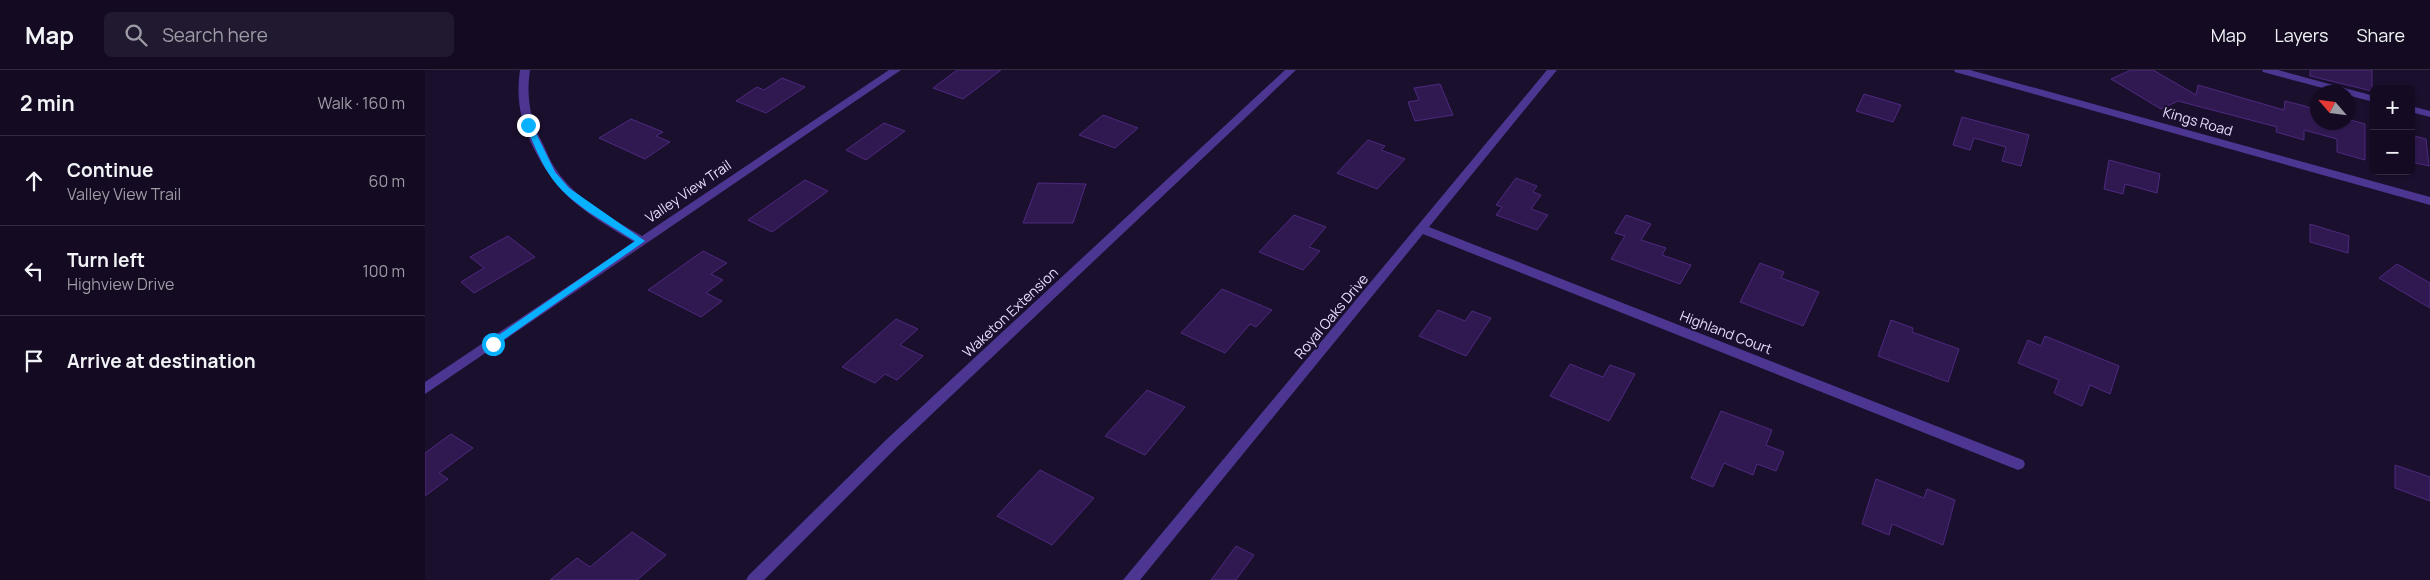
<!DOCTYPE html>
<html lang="en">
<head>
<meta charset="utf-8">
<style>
	body { margin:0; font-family:Manrope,sans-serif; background:#21192f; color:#f1f3f6 }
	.controls { position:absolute; right:15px; top:15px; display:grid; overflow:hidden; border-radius:8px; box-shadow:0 1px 4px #0004 }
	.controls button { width:45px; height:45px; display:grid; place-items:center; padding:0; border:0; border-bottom:1px solid #332b40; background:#140b22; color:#f1f3f6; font:25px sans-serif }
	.compass { position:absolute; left:1885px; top:15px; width:45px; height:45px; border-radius:50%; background:#140b22; box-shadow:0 1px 4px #0004; rotate:298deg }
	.stop { position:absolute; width:15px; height:15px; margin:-11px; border:4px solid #08b1ff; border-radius:50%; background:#fff }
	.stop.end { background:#08b1ff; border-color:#fff; box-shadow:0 1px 5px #0008 }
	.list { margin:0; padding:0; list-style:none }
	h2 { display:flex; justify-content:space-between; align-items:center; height:65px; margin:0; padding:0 20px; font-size:21px }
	h2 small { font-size:16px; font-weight:400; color:#9d9ba5 }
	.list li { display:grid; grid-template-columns:32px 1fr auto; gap:15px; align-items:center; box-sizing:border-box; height:90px; padding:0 20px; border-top:1px solid #332b40 }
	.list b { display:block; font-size:19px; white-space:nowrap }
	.list p { margin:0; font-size:16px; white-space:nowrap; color:#9d9ba5 }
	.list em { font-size:16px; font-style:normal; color:#9d9ba5 }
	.icon { flex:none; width:28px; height:28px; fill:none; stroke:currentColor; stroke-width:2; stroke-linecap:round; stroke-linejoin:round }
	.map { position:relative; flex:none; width:2005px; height:510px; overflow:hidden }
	header { display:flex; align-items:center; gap:30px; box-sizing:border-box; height:70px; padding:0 25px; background:#140b22; border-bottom:1px solid #332b40 }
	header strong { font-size:24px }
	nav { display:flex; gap:28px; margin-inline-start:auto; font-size:18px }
	.search { width:350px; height:45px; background:#21192f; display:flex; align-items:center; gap:12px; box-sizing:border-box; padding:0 18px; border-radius:8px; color:#9d9ba5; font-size:19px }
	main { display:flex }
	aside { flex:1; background:#140b22 }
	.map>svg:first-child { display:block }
	.building { fill:#301951; stroke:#4d297f }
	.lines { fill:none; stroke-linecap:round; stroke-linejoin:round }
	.minor { fill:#4d3691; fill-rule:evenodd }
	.route { fill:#08b1ff }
	.labels { text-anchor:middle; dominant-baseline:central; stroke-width:4; stroke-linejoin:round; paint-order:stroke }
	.street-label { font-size:14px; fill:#e8dcff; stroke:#1b0f2e }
</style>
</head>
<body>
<header>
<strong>Map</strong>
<div class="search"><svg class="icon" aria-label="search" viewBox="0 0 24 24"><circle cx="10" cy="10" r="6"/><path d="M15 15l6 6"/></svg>Search here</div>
<nav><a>Map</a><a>Layers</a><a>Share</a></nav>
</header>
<main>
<aside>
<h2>2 min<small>Walk · 160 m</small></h2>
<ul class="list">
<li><svg class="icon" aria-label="ahead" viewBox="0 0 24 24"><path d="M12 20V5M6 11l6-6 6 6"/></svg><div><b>Continue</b><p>Valley View Trail</p></div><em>60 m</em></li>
<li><svg class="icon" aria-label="left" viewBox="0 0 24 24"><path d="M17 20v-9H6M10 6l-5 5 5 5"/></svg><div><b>Turn left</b><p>Highview Drive</p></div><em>100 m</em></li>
<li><svg class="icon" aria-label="arrive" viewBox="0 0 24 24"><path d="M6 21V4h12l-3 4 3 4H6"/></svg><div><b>Arrive at destination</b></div></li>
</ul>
</aside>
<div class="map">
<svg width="2005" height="510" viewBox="0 0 2005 510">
	<rect width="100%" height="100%" fill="#1b0f2e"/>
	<path class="building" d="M532 0H576L538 29 508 18Z
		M1706 0H1728L1771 25 1773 15 1859 40 1860 31 1880 36 1892 41V52H1922V49L1940 54V90L1912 82V69L1879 60V70L1851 62 1852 57 1753 31 1736 39 1686 9Z
		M1885 0H1947V21L1885 6Z
		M357 8 380 17 341 43 311 31 332 17 339 20Z
		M1015 14 1028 45 990 51 983 32 994 30 989 18Z
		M1439 24 1476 35 1468 52 1431 41Z
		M678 45 713 58 690 78 654 65Z
		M1537 47 1604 65 1596 96 1577 91 1581 77 1549 68 1545 80 1528 75Z
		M206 49 238 62 231 66 245 72 220 89 174 68Z
		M459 53 480 61 441 90 421 80Z
		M1986 65 2001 69 2004 96 1986 92Z
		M943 70 960 76 956 80 980 89 952 119 912 103Z
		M1684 90 1735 104 1732 123 1700 114 1698 124 1679 119Z
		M1091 108 1112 116 1108 122 1116 125 1106 139 1123 145 1112 160 1071 145 1077 137 1071 135Z
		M380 110 403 121 347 162 323 150Z
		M613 113 661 114 648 153H598Z
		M869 145 901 157 884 177 895 181 878 200 834 182Z
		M1201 145 1226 154 1216 170 1241 178 1237 185 1266 195 1255 214 1186 189 1200 166 1190 163Z
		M1885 154 1924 166 1923 183 1885 172Z
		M83 166 110 187 49 223 36 212 59 198 45 187Z
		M278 181 302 193 286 204 298 210 281 223 297 231 276 247 223 220Z
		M1335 193 1359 202 1356 208 1394 222 1378 256 1315 232Z
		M1972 194 2005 213V238L1954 208Z
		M797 219 847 240 831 257 825 254 800 283 756 263Z
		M1013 240 1040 251 1047 241 1066 248 1041 286 994 266Z
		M471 249 493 259 475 275 498 286 472 310 460 304 450 313 417 297Z
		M1466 250 1488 258 1487 262 1534 279 1523 312 1453 286Z
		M1620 266 1694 296 1685 324 1665 315 1657 336 1629 323 1634 310 1593 293 1603 270 1616 276Z
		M1145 294 1178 307 1185 295 1210 304 1184 351 1125 326Z
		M722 320 760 337 720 385 680 366Z
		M1296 341 1347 360 1341 375 1359 382 1351 401 1332 394 1328 405 1299 393 1288 417 1266 408Z
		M26 364 48 378 14 403 23 409 0 426V383Z
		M1970 395 2005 407V431L1970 418Z
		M615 400 669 428 627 475 572 446Z
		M1451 409 1499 428 1502 419 1530 430 1518 475 1467 454 1464 465 1437 454Z
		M207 462 241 485 212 510H125L152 488 165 497Z
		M811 476 829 485 811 510H786Z"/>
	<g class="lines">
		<path class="minor" d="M95 0H105C101 27 105 50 118 74 122 82 125 91 130 98 150 129 186 148 217 166L464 0H476L0 324V312L209 172C161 143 132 127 107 75 95 50 91 28 95 0Z
			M860 0H871L472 377 339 510H321L324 505 462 369Z
			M1122 0H1132L1004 157 1598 390 1600 394 1598 398 1593 400 1588 398 998 164 715 510H698Z
			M1529 0H1545L2005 127V135L1530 2Z
			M1837 0H1853L1949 26V32L1922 25V22H1913L1838 2Z
			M1986 36 2005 41V47L1986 42Z"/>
	</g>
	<path class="route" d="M103 53 107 55 130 102 144 118 220 171 68 277 64 274 65 271 210 171C181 152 143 134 124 104 114 89 108 71 100 55Z"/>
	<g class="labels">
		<g class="street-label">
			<text transform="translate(1773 51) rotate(16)">Kings Road</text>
			<text transform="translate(263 121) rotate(-34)">Valley View Trail</text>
			<text transform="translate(585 242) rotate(-43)">Waketon Extension</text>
			<text transform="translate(906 246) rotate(-50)">Royal Oaks Drive</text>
			<text transform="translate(1301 262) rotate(21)">Highland Court</text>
		</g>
	</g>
</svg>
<div class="controls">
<button>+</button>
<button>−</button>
</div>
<svg class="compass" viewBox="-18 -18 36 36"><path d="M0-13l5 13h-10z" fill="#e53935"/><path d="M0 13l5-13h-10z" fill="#9d9ba5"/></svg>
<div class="stop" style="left:68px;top:274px"></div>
<div class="stop end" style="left:103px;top:55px"></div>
</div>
</main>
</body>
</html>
